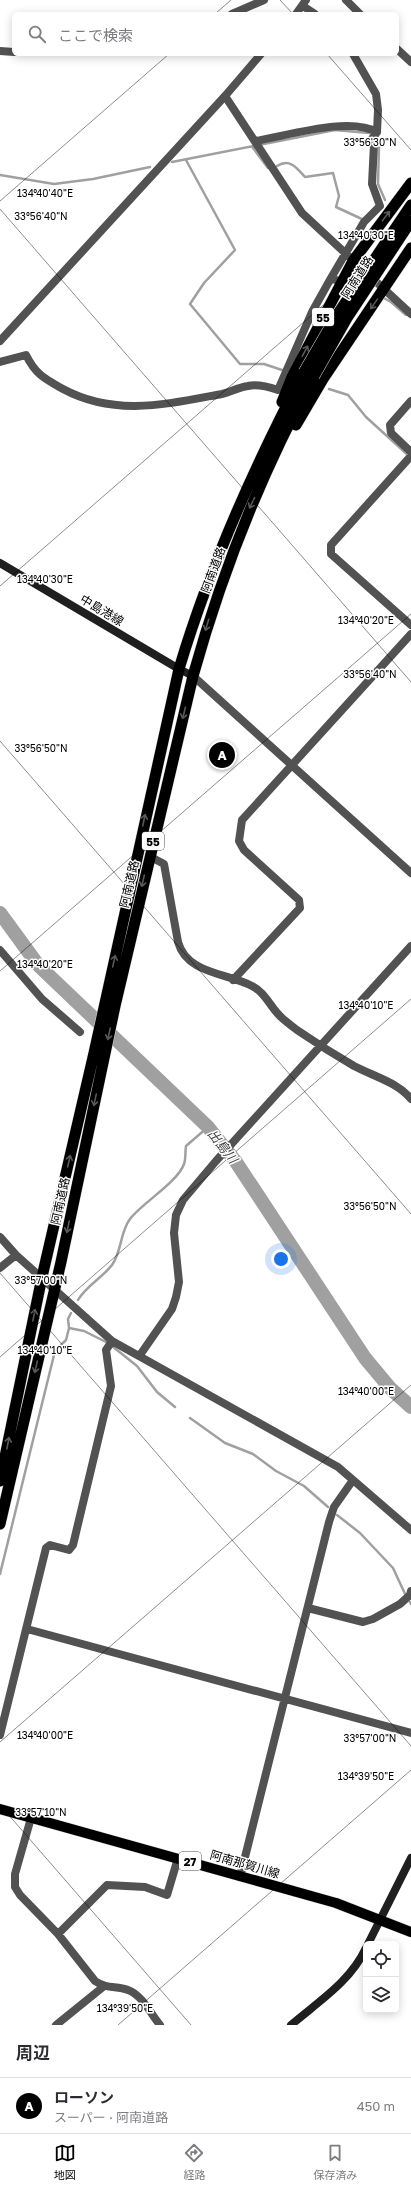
<!DOCTYPE html>
<html lang="ja">
<head>
<meta charset="utf-8">
<style>
	body { margin:0; font-family:"Golos Text","Noto Sans JP",sans-serif; background:#f7f7f7; color:#2b2b33 }
	.controls { position:absolute; right:12px; bottom:12px; display:grid; overflow:hidden; border-radius:6px; box-shadow:0 2px 10px #0003 }
	.controls button { width:36px; height:36px; display:grid; place-items:center; padding:0; border:0; border-bottom:1px solid #e1e1e2; background:#fff; color:#2b2b33; font:20px sans-serif }
	.you { position:absolute; left:281px; top:1259px; width:14px; height:14px; margin:-10px; border:3px solid #fff; border-radius:50%; background:#1a73e8; box-shadow:0 0 0 6px #1a73e833 }
	.badge { display:grid; place-items:center; width:26px; height:26px; border-radius:50%; background:#000; color:#fff; font-size:13px; font-weight:700 }
	.pin { position:absolute; translate:-50% -50%; border:2px solid #fff; box-shadow:0 1px 4px #0006 }
	.list { margin:0; padding:0; list-style:none }
	h2 { display:flex; justify-content:space-between; align-items:center; height:52px; margin:0; padding:0 16px; font-size:17px }
	h2 small { font-size:13px; font-weight:400; color:#7c7c81 }
	.list li { display:grid; grid-template-columns:26px 1fr auto; gap:12px; align-items:center; box-sizing:border-box; height:56px; padding:0 16px; border-top:1px solid #e1e1e2 }
	.list b { display:block; font-size:15px; white-space:nowrap }
	.list p { margin:0; font-size:13px; white-space:nowrap; color:#7c7c81 }
	.list em { font-size:13px; font-style:normal; color:#7c7c81 }
	.icon { flex:none; width:22px; height:22px; fill:none; stroke:currentColor; stroke-width:2; stroke-linecap:round; stroke-linejoin:round }
	.map { position:relative; flex:none; width:411px; height:2025px; overflow:hidden }
	.search { position:absolute; background:#fff; box-shadow:0 2px 10px #0003; left:12px; right:12px; top:12px; height:44px; display:flex; align-items:center; gap:10px; box-sizing:border-box; padding:0 14px; border-radius:6px; color:#7c7c81; font-size:15px }
	.sheet { height:108px; background:#fff }
	nav { display:flex; justify-content:space-around; align-items:center; box-sizing:border-box; height:56px; border-top:1px solid #e1e1e2; background:#fff; font-size:11px; color:#7c7c81 }
	nav a { display:grid; justify-items:center; gap:2px }
	nav .on { color:#000 }
	.map>svg:first-child { display:block }
	.lines { fill:none; stroke-linecap:round; stroke-linejoin:round }
	.stream { stroke:#a0a0a0; stroke-width:2.5 }
	.river { stroke:#a0a0a0; stroke-width:14 }
	.primary-casing { stroke:#dbdbdb; stroke-width:11 }
	.trunk-casing { stroke:#dbdbdb; stroke-width:12 }
	.minor { stroke:#525252; stroke-width:8 }
	.tertiary { stroke:#525252; stroke-width:8 }
	.secondary { stroke:#1f1f1f; stroke-width:8 }
	.primary { stroke:#000; stroke-width:10 }
	.trunk { stroke:#000; stroke-width:11 }
	.trunk-bridge-casing { stroke:#dbdbdb; stroke-width:12; stroke-linecap:butt }
	.trunk-bridge { stroke:#000; stroke-width:11 }
	.oneway { stroke:#595959 }
	.ticks { fill:none; stroke:#000; stroke-width:1; stroke-opacity:0.45 }
	.labels { text-anchor:middle; dominant-baseline:central; stroke-width:3; stroke-linejoin:round; paint-order:stroke }
	.shield { fill:#fff; stroke:#4c4c4c; stroke-width:1 }
	.shield-label { font-size:11px; font-weight:bold; fill:#000 }
	.street-label { font-size:12px; fill:#000; stroke:#fff }
	.water-label { font-size:13px; font-style:italic; fill:#414141; stroke:#fff }
	.ticks-label { font-size:10px; text-anchor:middle; fill:#000; stroke:#fff; stroke-width:3; stroke-linejoin:round; paint-order:stroke }
</style>
</head>
<body>
<div class="map">
<svg width="411" height="2025" viewBox="0 0 411 2025">
	<rect width="100%" height="100%" fill="#fff"/>
	<g class="lines">
		<path class="stream" d="M374 137 379 146 378 184 385 200
			M253 148 268 168
			M186 160 235 250 204 283 190 304 240 364H264L282 370
			M172 162 335 130 369 133
			M277 166C290 158 297 168 305 177L333 173 339 196 336 207 364 220
			M0 175 54 184 93 179 150 167
			M382 297 391 302 406 315
			M329 389 348 395 366 417 409 456
			M78 1300C86 1286 102 1278 112 1265 122 1251 120 1232 130 1219 142 1203 178 1182 184 1164 186 1159 185 1152 186 1146L208 1127
			M71 1313 68 1319 69 1328 84 1331 106 1342
			M112 1346 137 1366 157 1392 175 1407
			M190 1418 225 1443 253 1454 276 1471 304 1486 328 1507
			M337 1515 360 1533 393 1568 406 1596
			M0 1574 55 1351 66 1340 69 1328
			M410 1602 411 1604"/>
		<path class="river" d="M0 913 38 965 208 1127 236 1162 365 1358 390 1388 411 1407"/>
		<g class="primary-casing">
			<path id="primary" d="M0 1809 336 1903 411 1932"/>
		</g>
		<g class="trunk-casing">
			<path id="trunk" d="M282 402 292 377 353 261 411 183
				M296 425 323 379 411 248
				M0 1481 42 1277 94 1053 179 669C210 565 254 467 304 372
				M0 1524 61 1262 115 1006 193 676C222 572 262 471 314 376"/>
		</g>
		<path class="minor" d="M303 6 315 14
			M232 14 264 0
			M0 51 14 52
			M353 54 376 94 378 110 377 132
			M225 96 302 213 411 314
			M255 141C287 136 349 116 377 132L371 140 374 144 372 184 380 206 364 222 331 278
			M0 362 26 355C36 375 45 379 63 389 115 417 167 404 222 394 231 392 239 387 248 386 257 384 269 387 278 390L312 312 331 278 341 282
			M411 401 390 425 391 433 411 452
			M411 456 331 545V554L411 625
			M149 856 164 864 178 942C187 974 227 973 252 986 266 993 270 1007 281 1017 286 1022 292 1026 297 1030 316 1043 335 1055 354 1066 373 1076 397 1082 411 1099
			M0 950 42 999 80 1032
			M233 980 300 908 299 900 244 850 239 841 242 820 411 634
			M0 1237 16 1255 112 1341 338 1467 411 1530
			M0 1268 16 1255
			M140 1355 172 1309 176 1297 179 1282 174 1233 176 1215 183 1200 216 1161 411 946
			M308 1608 363 1622 373 1619 400 1604 410 1595 411 1591
			M27 1629 411 1733
			M0 1735 46 1548 50 1545 69 1550 73 1545 111 1386 106 1350 112 1341
			M31 1818 15 1874V1887L20 1895 58 1934 95 1981C108 1990 116 1985 128 1990 142 1995 151 2014 160 2025
			M240 1877 329 1522 334 1507 353 1480
			M58 1934 107 1885 145 1887 167 1895 178 1858
			M56 2025 103 1987"/>
		<path class="tertiary" d="M346 0 360 14
			M296 14 306 0
			M397 49 411 62
			M0 341 225 96 261 54
			M193 676 411 873"/>
		<path class="secondary" d="M0 563 179 669 193 676
			M368 1944 411 1858
			M291 2025C319 2001 350 1982 366 1948"/>
		<use href="#primary" class="primary"/>
		<use href="#trunk" class="trunk"/>
		<g class="trunk-bridge-casing">
			<path id="trunk-bridge" d="M304 372 337 315 411 205
				M314 376 347 318 411 221"/>
		</g>
		<use href="#trunk-bridge" class="trunk-bridge"/>
	</g>
	<defs><path id="oneway-shaft" d="M-6 0H5M1.5-3L5.5 0L1.5 3" fill="none" stroke-width="1.6" stroke-linecap="round" stroke-linejoin="round"/></defs>
	<g class="oneway">
		<use href="#oneway-shaft" transform="translate(386 216) rotate(-53)"/>
		<use href="#oneway-shaft" transform="translate(374 304) rotate(125)"/>
		<use href="#oneway-shaft" transform="translate(305 351) rotate(-62)"/>
		<use href="#oneway-shaft" transform="translate(252 503) rotate(115)"/>
		<use href="#oneway-shaft" transform="translate(207 625) rotate(107)"/>
		<use href="#oneway-shaft" transform="translate(184 713) rotate(104)"/>
		<use href="#oneway-shaft" transform="translate(144 820) rotate(-78)"/>
		<use href="#oneway-shaft" transform="translate(143 881) rotate(103)"/>
		<use href="#oneway-shaft" transform="translate(114 961) rotate(-78)"/>
		<use href="#oneway-shaft" transform="translate(109 1034) rotate(102)"/>
		<use href="#oneway-shaft" transform="translate(95 1100) rotate(102)"/>
		<use href="#oneway-shaft" transform="translate(69 1161) rotate(-77)"/>
		<use href="#oneway-shaft" transform="translate(68 1227) rotate(102)"/>
		<use href="#oneway-shaft" transform="translate(34 1315) rotate(-79)"/>
		<use href="#oneway-shaft" transform="translate(36 1367) rotate(103)"/>
		<use href="#oneway-shaft" transform="translate(8 1443) rotate(-79)"/>
	</g>
	<path class="ticks" d="M280 0 293 14M215 14 231 0M327 54 411 150M0 201 169 54M0 209 411 682M0 586 411 229M0 741 411 1214M0 971 411 614M0 1273 411 1746M0 1357 411 999M0 1742 411 1385M0 1805 191 2025M118 2025 411 1770"/>
	<g class="labels">
		<g class="shield">
			<rect x="312" y="308" width="22" height="18" rx="3"/>
			<rect x="142" y="832" width="22" height="18" rx="3"/>
			<rect x="179" y="1852" width="22" height="18" rx="3"/>
		</g>
		<g class="shield-label">
			<text x="323" y="317">55</text>
			<text x="153" y="841">55</text>
			<text x="190" y="1861">27</text>
		</g>
		<g class="street-label">
			<text transform="translate(357 277) rotate(-58)">阿南道路</text>
			<text transform="translate(213 570) rotate(-70)">阿南道路</text>
			<text transform="translate(102 610) rotate(31)">中島港線</text>
			<text transform="translate(129 884) rotate(-77)">阿南道路</text>
			<text transform="translate(60 1201) rotate(-78)">阿南道路</text>
			<text transform="translate(245 1864) rotate(16)">阿南那賀川線</text>
		</g>
		<g class="water-label">
			<text transform="translate(223 1146) rotate(52)">出島川</text>
		</g>
	</g>
	<g class="ticks-label">
		<text x="370" y="146">33°56'30"N</text>
		<text x="45" y="197">134°40'40"E</text>
		<text x="41" y="220">33°56'40"N</text>
		<text x="366" y="239">134°40'30"E</text>
		<text x="45" y="583">134°40'30"E</text>
		<text x="366" y="624">134°40'20"E</text>
		<text x="370" y="678">33°56'40"N</text>
		<text x="41" y="752">33°56'50"N</text>
		<text x="45" y="968">134°40'20"E</text>
		<text x="366" y="1009">134°40'10"E</text>
		<text x="370" y="1210">33°56'50"N</text>
		<text x="41" y="1284">33°57'00"N</text>
		<text x="45" y="1354">134°40'10"E</text>
		<text x="366" y="1395">134°40'00"E</text>
		<text x="45" y="1739">134°40'00"E</text>
		<text x="370" y="1742">33°57'00"N</text>
		<text x="366" y="1780">134°39'50"E</text>
		<text x="41" y="1816">33°57'10"N</text>
		<text x="125" y="2012">134°39'50"E</text>
	</g>
</svg>
<div class="controls">
<button><svg class="icon" aria-label="locate" viewBox="0 0 24 24"><circle cx="12" cy="12" r="6"/><path d="M12 2v4M12 18v4M2 12h4M18 12h4"/></svg></button>
<button><svg class="icon" aria-label="layers" viewBox="0 0 24 24"><path d="M12 4l9 5-9 5-9-5zM3 14l9 5 9-5"/></svg></button>
</div>
<div class="you"></div>
<div class="pin badge" style="left:222px;top:755px">A</div>
<div class="search"><svg class="icon" aria-label="search" viewBox="0 0 24 24"><circle cx="10" cy="10" r="6"/><path d="M15 15l6 6"/></svg>ここで検索</div>
</div>
<section class="sheet">
<h2>周辺<small></small></h2>
<ul class="list">
<li><span class="badge">A</span><div><b>ローソン</b><p>スーパー · 阿南道路</p></div><em>450 m</em></li>
</ul>
</section>
<nav>
<a class="on"><svg class="icon" aria-label="map" viewBox="0 0 24 24"><path d="M3 6l6-2 6 2 6-2v14l-6 2-6-2-6 2zM9 4v14M15 6v14"/></svg>地図</a>
<a><svg class="icon" aria-label="directions" viewBox="0 0 24 24"><path d="M12 3l9 9-9 9-9-9zM9 14v-3h6M13 9l2 2-2 2"/></svg>経路</a>
<a><svg class="icon" aria-label="saved" viewBox="0 0 24 24"><path d="M7 4h10v16l-5-4-5 4z"/></svg>保存済み</a>
</nav>
</body>
</html>
